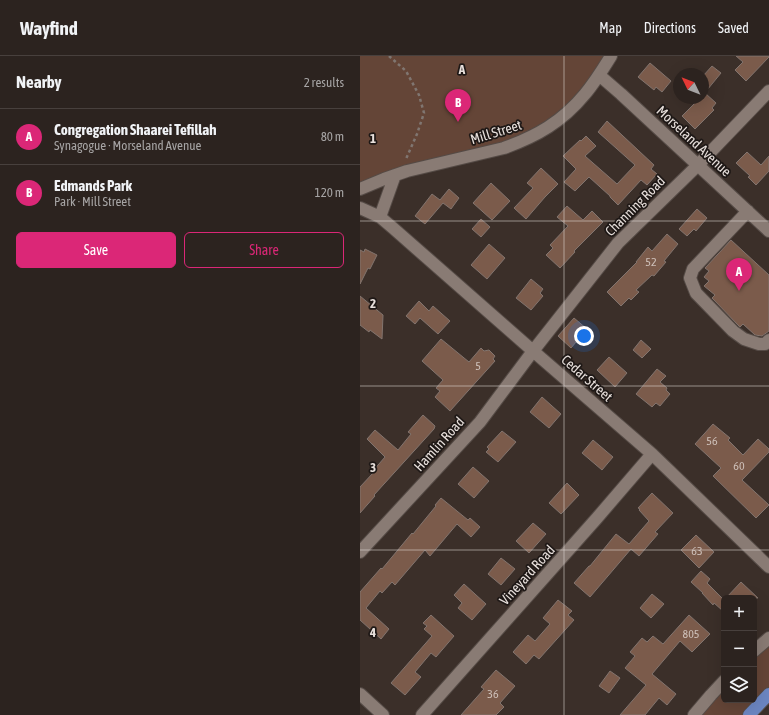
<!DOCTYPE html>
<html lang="en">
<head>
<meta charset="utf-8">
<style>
	body { margin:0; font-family:"Asap Condensed",sans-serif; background:#342b28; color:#f1f3f6 }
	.controls { position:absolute; right:12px; bottom:12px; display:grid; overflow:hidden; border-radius:6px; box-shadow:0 4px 16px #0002 }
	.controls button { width:36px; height:36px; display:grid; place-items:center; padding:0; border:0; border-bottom:1px solid #48403d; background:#2c231f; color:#f1f3f6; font:20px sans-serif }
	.compass { position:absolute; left:313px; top:12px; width:36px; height:36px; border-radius:50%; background:#2c231f; box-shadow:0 4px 16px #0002; rotate:313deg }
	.you { position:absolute; left:224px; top:280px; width:14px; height:14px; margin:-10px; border:3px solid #fff; border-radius:50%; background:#1a73e8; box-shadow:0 0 0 6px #1a73e833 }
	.badge { display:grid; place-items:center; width:26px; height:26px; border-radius:50%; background:#db2777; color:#fff; font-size:13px; font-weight:700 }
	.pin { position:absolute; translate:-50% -33px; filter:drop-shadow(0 1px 2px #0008) }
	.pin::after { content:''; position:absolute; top:21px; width:14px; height:12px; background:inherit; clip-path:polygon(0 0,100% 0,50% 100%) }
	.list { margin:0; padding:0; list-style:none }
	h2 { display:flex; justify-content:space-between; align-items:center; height:52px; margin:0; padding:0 16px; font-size:17px }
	h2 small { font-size:13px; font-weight:400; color:#a6a4a4 }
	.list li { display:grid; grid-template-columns:26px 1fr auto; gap:12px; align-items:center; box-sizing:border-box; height:56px; padding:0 16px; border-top:1px solid #48403d }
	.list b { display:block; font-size:15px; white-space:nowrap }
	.list p { margin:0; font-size:13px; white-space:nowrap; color:#a6a4a4 }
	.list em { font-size:13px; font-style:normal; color:#a6a4a4 }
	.actions { display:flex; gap:8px; padding:12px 16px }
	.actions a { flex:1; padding:9px 0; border:1px solid #db2777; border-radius:6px; text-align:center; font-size:14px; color:#db2777 }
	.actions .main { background:#db2777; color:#fff }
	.icon { flex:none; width:22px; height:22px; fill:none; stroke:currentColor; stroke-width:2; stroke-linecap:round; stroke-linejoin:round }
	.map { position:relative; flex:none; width:409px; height:659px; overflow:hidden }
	header { display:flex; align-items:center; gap:24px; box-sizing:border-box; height:56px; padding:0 20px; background:#2c231f; border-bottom:1px solid #48403d }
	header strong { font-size:19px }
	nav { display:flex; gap:22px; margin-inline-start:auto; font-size:14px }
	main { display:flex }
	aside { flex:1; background:#2c231f }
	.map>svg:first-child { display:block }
	.green { fill:#644537 }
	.building { fill:#7b5b4b; stroke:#82746e }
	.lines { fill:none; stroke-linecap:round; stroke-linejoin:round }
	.minor-casing { stroke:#554b46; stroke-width:14 }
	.major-casing { stroke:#554b46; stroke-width:14 }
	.path { stroke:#807671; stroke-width:2.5; stroke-dasharray:3 3; stroke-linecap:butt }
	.minor { stroke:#897b74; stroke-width:12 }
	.major { stroke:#6c86c1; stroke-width:12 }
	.grid { fill:none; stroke:#e8e0dc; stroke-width:1; stroke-opacity:0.55 }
	.labels { text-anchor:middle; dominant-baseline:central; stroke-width:3.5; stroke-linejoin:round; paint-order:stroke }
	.number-label { font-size:12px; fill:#cdbfb8 }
	.street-label { font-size:14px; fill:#e8e0dc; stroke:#1e1816 }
	.grid-label { font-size:13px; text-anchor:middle; font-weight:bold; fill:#e8e0dc; stroke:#1e1816; stroke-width:3.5; stroke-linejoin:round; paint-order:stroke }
</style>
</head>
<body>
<header>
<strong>Wayfind</strong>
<nav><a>Map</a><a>Directions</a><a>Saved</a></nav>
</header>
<main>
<aside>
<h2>Nearby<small>2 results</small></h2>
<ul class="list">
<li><span class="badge">A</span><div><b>Congregation Shaarei Tefillah</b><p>Synagogue · Morseland Avenue</p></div><em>80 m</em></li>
<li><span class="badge">B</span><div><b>Edmands Park</b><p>Park · Mill Street</p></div><em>120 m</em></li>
</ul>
<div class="actions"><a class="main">Save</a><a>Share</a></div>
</aside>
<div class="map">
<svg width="409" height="659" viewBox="0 0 409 659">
	<rect width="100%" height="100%" fill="#3b2f29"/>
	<path class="green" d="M0 0H251L188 72 0 133Z
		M409 582V638L389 659H334L364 625V644H394V595Z"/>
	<path class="building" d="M376 0H409V1L386 25 375 14 383 6Z
		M290 7 311 25 302 36 296 31 294 34 278 21Z
		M352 10 361 17 343 39V20Z
		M345 37 356 47 352 52 354 54 335 73 322 60 340 42H343V39Z
		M247 65 294 109 291 113 297 118 287 129 281 124 258 149 250 141V140L229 121 215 135 204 126 216 113 203 100 220 84 221 85 226 80 236 90 225 100 257 128 275 109 238 76Z
		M387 96 401 109 409 100V115L396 129 388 121 390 120 376 107Z
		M181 112 198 128 185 141 166 163 154 152 173 132 167 127Z
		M131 127 150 145 132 164 113 147Z
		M89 133 99 142 91 153 83 147 65 168 55 160 72 138 80 144Z
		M207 150 223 164 232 155 243 166 214 195 215 196 200 212 186 199 193 192 190 189 208 170 197 161Z
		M337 153 347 162 336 175 334 173 327 180 319 173Z
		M121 163 130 171 121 181 112 173Z
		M307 178 318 188 304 205 306 206 294 220 292 219 276 234 279 236 271 244 269 242 261 250 247 236 277 206H276L288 191 292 195Z
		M371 184 409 219V275L402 280 395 279 383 268 380 271 378 269 352 242 355 239 344 230 349 225 344 221 349 215 345 212Z
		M129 188 145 202 127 223 111 209Z
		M5 193 17 199 10 213 8 212 0 228V194L4 196Z
		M171 223 183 233 180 237 183 240 171 254 156 242Z
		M0 240 23 259 22 283 10 274 9 276 0 269Z
		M59 245 69 255 73 250 90 265 78 278 60 262 55 268 46 260Z
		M214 262 227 273 211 292 198 280Z
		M81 283 109 306 121 292 124 295 129 294 135 300 133 303 135 305 90 355 75 341 80 335 76 332 83 324 62 305Z
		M281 284 291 293 282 302 273 294Z
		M249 301 267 317 255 331 237 314Z
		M297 313 306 320 300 326 307 332 306 334 310 338 300 350 296 347 292 351 276 338Z
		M182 341 201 358 189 372 170 356Z
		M63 359 75 370 74 373 14 439 15 440 0 457V431L13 417 12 416 25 401 7 383 15 374 38 394 51 378 48 376Z
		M353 368 370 382 368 384 383 399 398 383 409 393V396L382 424 409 449 396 462 353 420 361 412 335 388Z
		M142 375 156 386 138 406 126 396 129 393 127 391Z
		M233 384 253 401 242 414 222 397Z
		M113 411 129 425 114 442 98 428Z
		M207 427 219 439 201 458 189 447Z
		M292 437 313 457 295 476 298 478 279 500 271 493 230 541 214 527 229 510H230L256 478 269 488 289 465 279 454 280 453 278 452Z
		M81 442 108 464 110 462 120 471 111 481 97 468 70 500 65 494 35 529 32 526 22 537 20 535 6 552 29 573 21 583 0 564V536L21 512 22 513 52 477 53 478 76 450 75 449Z
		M173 467 186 478 169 497 156 485Z
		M336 479 354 496 339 512 321 494Z
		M141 502 155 513 141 529 128 518Z
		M341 515 350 523 347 527 364 544V553L363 555 354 547 353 549 342 537H343L331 526Z
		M381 526 398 542H366Z
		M104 528 126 548 112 564 98 552 102 547 94 539Z
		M292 538 304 548 291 562 280 552Z
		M198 544 212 555 208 559 214 564 179 603 174 599 166 608 153 596 168 579 175 585 190 568 183 562Z
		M71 559 94 580 76 601 71 597 55 616 61 621 45 639 31 627 72 580 64 573 67 570 63 567Z
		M329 559 350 578 332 596 320 585 292 618 316 638 307 649 299 642 285 659H260L286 629 265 612 275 600 270 596 282 582 287 586 293 580 303 588Z
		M136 614 155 630 140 647 144 651 136 659H101L124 633 121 631Z
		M250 615 260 622 249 637 239 630Z"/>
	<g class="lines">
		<g class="minor-casing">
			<path id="minor" d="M239 19 261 38 409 175
				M0 133 24 123 47 115 144 92C177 80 202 66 225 38 235 26 243 13 251 0
				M0 152 20 161 33 172 173 295 292 398 409 511
				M388 155 333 213 330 222 336 237 373 275 384 283 399 288H405L409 284
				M20 161 35 119
				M0 496 120 366 173 295 258 187 338 109 409 35
				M394 595 409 582
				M0 638 23 659
				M62 659 237 462 292 398
				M334 659 351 639 364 625"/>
		</g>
		<g class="major-casing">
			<path id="major" d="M389 659 409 638"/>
		</g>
		<path class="path" d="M29 0 46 15 59 39 64 57 57 78 46 103"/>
		<use href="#minor" class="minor"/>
		<use href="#major" class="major"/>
	</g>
	<path class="grid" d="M204 0V659M0 165H409M0 330H409M0 494H409"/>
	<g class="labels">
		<g class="number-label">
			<text x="291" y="206">52</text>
			<text x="118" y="310">5</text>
			<text x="352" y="385">56</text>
			<text x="379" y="410">60</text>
			<text x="337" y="495">63</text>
			<text x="331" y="578">805</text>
			<text x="133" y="638">36</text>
		</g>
		<g class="street-label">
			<text transform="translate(136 76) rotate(-17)">Mill Street</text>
			<text transform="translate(334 85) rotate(43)">Morseland Avenue</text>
			<text transform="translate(275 150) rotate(-45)">Channing Road</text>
			<text transform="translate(227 322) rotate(41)">Cedar Street</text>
			<text transform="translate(79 388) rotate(-48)">Hamlin Road</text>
			<text transform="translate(167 519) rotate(-48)">Vineyard Road</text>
		</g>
	</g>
	<g class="grid-label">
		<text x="102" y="18">A</text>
		<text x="13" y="87">1</text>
		<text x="13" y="252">2</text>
		<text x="13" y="416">3</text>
		<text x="13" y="581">4</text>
	</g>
</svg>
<div class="controls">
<button>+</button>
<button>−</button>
<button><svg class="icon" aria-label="layers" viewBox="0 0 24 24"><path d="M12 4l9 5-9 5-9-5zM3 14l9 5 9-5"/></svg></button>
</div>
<svg class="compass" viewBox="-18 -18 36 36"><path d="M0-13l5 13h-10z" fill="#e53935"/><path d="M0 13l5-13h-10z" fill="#a6a4a4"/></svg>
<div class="you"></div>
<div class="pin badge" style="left:379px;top:235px">A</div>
<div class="pin badge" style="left:98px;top:66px">B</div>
</div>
</main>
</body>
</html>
